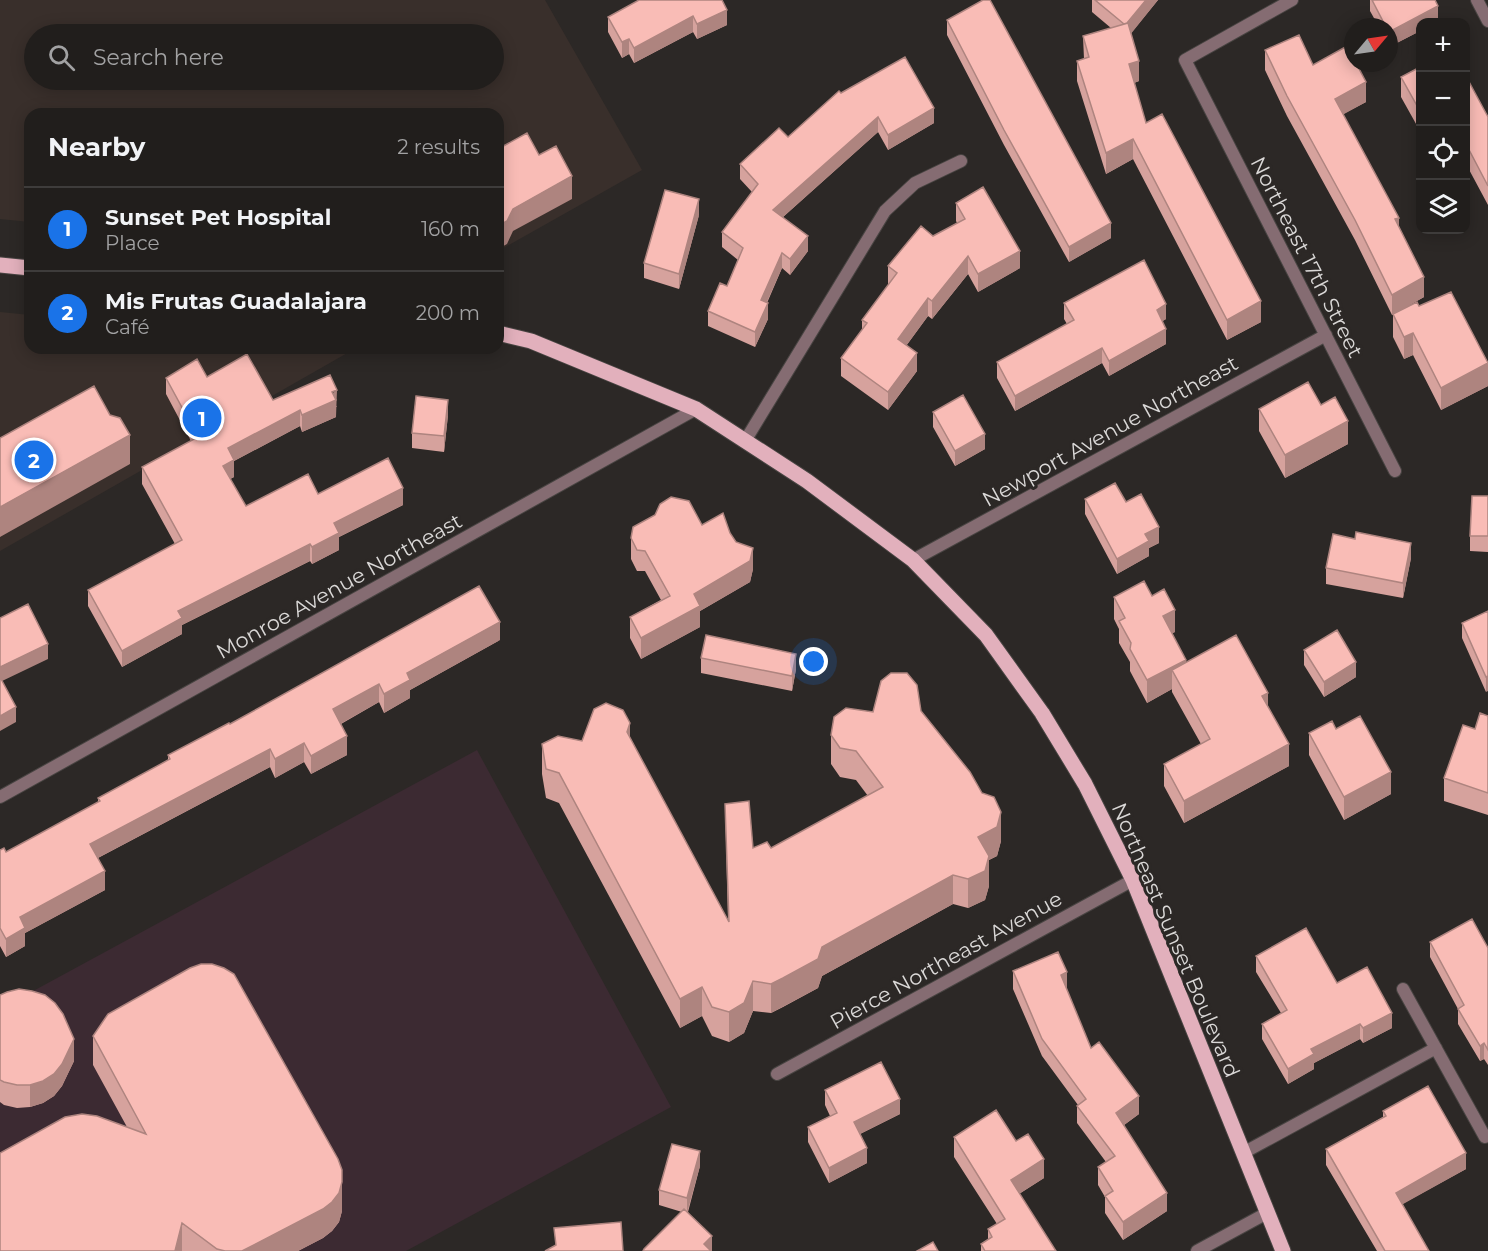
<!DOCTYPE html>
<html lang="en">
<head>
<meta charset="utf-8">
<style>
	body { margin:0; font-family:Montserrat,sans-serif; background:#292725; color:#f1f3f6 }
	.controls { position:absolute; right:18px; top:18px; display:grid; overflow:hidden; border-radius:12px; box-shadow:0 3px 15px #0003 }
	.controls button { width:54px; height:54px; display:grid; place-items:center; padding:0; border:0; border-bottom:2px solid #3e3c3b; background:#211e1c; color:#f1f3f6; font:30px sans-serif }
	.compass { position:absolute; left:1344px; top:18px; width:54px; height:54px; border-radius:50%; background:#211e1c; box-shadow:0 3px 15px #0003; rotate:61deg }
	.you { position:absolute; left:814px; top:662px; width:21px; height:21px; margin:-15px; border:4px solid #fff; border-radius:50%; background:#1a73e8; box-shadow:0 0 0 9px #1a73e833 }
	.badge { display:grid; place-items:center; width:39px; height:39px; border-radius:50%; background:#1a73e8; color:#fff; font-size:20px; font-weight:700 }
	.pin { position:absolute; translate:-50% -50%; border:3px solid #fff; box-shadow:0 2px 6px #0006 }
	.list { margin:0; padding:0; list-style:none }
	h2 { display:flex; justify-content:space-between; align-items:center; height:78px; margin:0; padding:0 24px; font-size:26px }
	h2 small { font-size:20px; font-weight:400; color:#a2a2a3 }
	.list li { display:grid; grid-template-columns:39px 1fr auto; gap:18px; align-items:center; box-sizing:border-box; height:84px; padding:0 24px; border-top:2px solid #3e3c3b }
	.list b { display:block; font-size:22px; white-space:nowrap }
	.list p { margin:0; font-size:20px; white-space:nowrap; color:#a2a2a3 }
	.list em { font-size:20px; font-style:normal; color:#a2a2a3 }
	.icon { flex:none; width:33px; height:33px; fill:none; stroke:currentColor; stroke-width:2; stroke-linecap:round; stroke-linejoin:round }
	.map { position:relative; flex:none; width:1488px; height:1251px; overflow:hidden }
	.search { position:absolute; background:#211e1c; box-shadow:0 3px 15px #0003; left:24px; top:24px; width:480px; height:66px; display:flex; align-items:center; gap:15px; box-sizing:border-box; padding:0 21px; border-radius:33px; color:#a2a2a3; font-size:22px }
	.panel { position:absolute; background:#211e1c; box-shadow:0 3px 15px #0003; left:24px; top:108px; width:480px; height:246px; border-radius:18px }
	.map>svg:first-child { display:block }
	.built { fill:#392f2b; fill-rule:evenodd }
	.industrial { fill:#3c2a32 }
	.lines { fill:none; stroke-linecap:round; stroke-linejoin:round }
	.street-casing { stroke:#484442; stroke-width:14 }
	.primary-casing { stroke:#484442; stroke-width:17 }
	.street { stroke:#856c72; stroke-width:12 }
	.primary { stroke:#e2b0bc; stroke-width:15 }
	.wall { fill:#d6a29d }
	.shaded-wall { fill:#ae847f }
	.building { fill:#f9bcb6; stroke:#ae847f; stroke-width:1.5 }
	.labels { text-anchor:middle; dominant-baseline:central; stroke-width:6; stroke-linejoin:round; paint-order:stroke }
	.street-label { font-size:21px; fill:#dad8d7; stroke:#2c2826 }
</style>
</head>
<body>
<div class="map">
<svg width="1488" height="1251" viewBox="0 0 1488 1251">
	<rect width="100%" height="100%" fill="#2c2826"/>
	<path class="built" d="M0 0H545L642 170 498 251V114H30V222L0 219ZM34 34H494V80H34Z
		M0 312 30 315V348H356L0 551Z"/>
	<path class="industrial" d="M477 750 671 1107 406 1251H0V1009Z"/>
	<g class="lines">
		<g class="street-casing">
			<path id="street" d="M1292 0 1185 60 1395 471
				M1477 0 1488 21
				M745 441 885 211 915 183 961 161
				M913 560 1326 335
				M0 797 696 409
				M1403 989 1485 1137
				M777 1074 1133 880
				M1243 1153 1436 1048
				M1197 1251 1267 1213"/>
		</g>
		<g class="primary-casing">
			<path id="primary" d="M0 265 30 268
				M498 333 531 341 696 409 807 481 913 560 986 635 1042 713 1085 784 1133 880 1283 1251"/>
		</g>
		<use href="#street" class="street"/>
		<use href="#primary" class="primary"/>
	</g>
	<path class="wall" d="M639 0 727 25 697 39 693 32 634 63 629 54 622 58 608 32V17Z
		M1092 0H1158L1131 33 1139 81 1134 83 1146 123 1261 322 1227 340 1133 159 1106 174 1077 81V61L1084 59 1083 36 1111 28 1092 12Z
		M1370 0H1435L1438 21 1436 22H1420V31L1389 47V27H1379L1370 11Z
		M947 20 1111 238 1069 262 1004 145 947 35Z
		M1265 50 1313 65 1366 102 1343 114 1399 227 1424 297 1392 315 1355 240 1287 116 1265 70Z
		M1420 67V131L1401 97V77Z
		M1466 79 1488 117V205L1466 164Z
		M841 93 934 123 888 150 878 132 783 217 808 251 790 275 782 268 767 303 768 319 755 347 708 326V311L727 286 738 260 722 247V232L752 192 740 179V164L788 137Z
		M956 203 1020 268 978 292 968 274 932 319 928 316 906 346 917 371 888 410 841 376V358L862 330V320L889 284H888V266L933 236 957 223 956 221Z
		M699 215 679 289 644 278V263Z
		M1064 303 1166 319 1162 321 1166 344 1109 376 1102 363 1015 411 997 378V362L1067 324 1064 319Z
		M1419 306 1488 362V386L1441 410 1413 355 1404 359 1393 337V314Z
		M207 377 273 400 337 406 336 407V417L302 432 300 426 234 461V477L230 479 246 506 318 494 403 505 339 537V550L312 564 310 561 182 625V634L122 667 88 606V590L175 544 142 484V467L191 441 166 394V378Z
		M1321 405 1348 444 1285 478 1259 431V409Z
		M933 412 985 449 955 466 933 427Z
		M448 415 444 452 412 448V433Z
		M1488 496V552L1470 551V536Z
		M1085 499 1126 502 1159 543 1149 548V556L1117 574 1085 514Z
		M702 525 730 533 753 569 750 582 700 611V627L641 659 630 638V617L661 600 645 571H637L631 559V538Z
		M1411 558 1403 598 1326 584V568Z
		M1152 596 1175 632 1172 633 1186 662 1268 706 1289 766 1184 823 1164 786V764L1201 744 1172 692V689L1147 703 1130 671V662L1119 643V629L1114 619V597Z
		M1488 611 1486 692 1462 638V623Z
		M500 640 410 690V698L384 713 379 702 341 724 347 755 311 774 304 762 275 778 270 767 98 858 105 890 25 933V946L6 957 0 946V850L6 852 98 802V798L168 760V755L230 724Z
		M1304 650 1356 677 1324 697 1304 665Z
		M701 658 796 669 792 691 701 673Z
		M921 711 1001 841 997 856 989 860V886L985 900 968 908 953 904 822 976 818 988 783 1007 771 1013 753 1011 744 1033 729 1042 712 1036 702 1016 680 1028 559 803 546 798 542 774V744L630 738 728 920 725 804 753 848H771L868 796 856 780 840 777 831 764V735L873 712Z
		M1488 716V815L1444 801V778L1475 729Z
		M1336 729 1391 794 1344 820 1309 755V733Z
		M1430 942 1488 948V1065L1484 1059 1480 1061 1458 1024V1009L1430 957Z
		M1256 956 1337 983 1392 1028 1363 1043 1360 1039 1314 1063V1069L1288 1084 1262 1039V1024L1281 1013 1256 972Z
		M1013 971 1067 990 1091 1048 1139 1114 1124 1125 1167 1211 1123 1240 1105 1213V1197L1098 1185V1167L1106 1162 1077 1123V1106L1078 1105 1042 1056 1013 989Z
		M0 995 74 1061 62 1086 54 1096 43 1103 30 1107 17 1108 4 1105 0 1102Z
		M93 1036 342 1211 339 1222 332 1231 323 1238 298 1251H0L127 1127 93 1065Z
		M825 1090 900 1114 860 1134 867 1163 829 1183 808 1142V1127L830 1116 825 1105Z
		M1383 1111 1466 1169 1402 1204 1429 1251H1377L1326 1165V1149L1383 1117Z
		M954 1137 1016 1141 1044 1178 1019 1194 1056 1251H981V1244L988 1240V1229L997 1224 954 1157Z
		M700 1166 688 1212 712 1251 682 1212 659 1205V1190Z"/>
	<path class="shaded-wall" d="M1146 0H1158L1126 40V25Z
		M1438 6V21L1436 22H1420V31L1389 47V32Z
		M727 10V25L697 39V24Z
		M693 16V32L634 63V48Z
		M629 39V54L622 58V42Z
		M1139 61V81L1129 85V64Z
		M1366 82V102L1335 119V99Z
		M934 108V123L888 150V135Z
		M878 117V132L773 226V210Z
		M1133 139V159L1106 174V153Z
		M572 176V199L513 231 507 244 498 249V226L513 209Z
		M699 199V215L679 289V274Z
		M1399 218V238L1395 219Z
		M1111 223V238L1069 262V247Z
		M808 236V251L790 275V259Z
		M1020 251V268L978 292V274Z
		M782 253V268L761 315V300Z
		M968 256V274L932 319V301Z
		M1424 277V297L1392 315V295Z
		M928 298V316L898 357V339Z
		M1261 301V322L1227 340V320Z
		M768 303V319L755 347V332Z
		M1166 304V319L1157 325V310Z
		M1166 329V344L1109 376V361Z
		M1413 333V355L1404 359V337Z
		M1102 348V363L1015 411V396Z
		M917 353V371L888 410V392Z
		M1488 363V386L1441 410V388Z
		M337 390 336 417 302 432V415Z
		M448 400V415L444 452V436Z
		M300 410V426L234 461V477L223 483V466L228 448Z
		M1348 421V444L1285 478V455Z
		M985 434V449L955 466V451Z
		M130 435V464L0 537V507Z
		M403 488V505L339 537V550L312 564V547L334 523Z
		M1159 527V543L1149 548V556L1117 574V559L1145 534Z
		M1411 543V558L1403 598V583Z
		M310 544V561L182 625V634L122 667V651L178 611Z
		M753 548V569L750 582 700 611V627L641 659V638L694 594Z
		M1175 610V632L1163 638V616Z
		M500 622V640L410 690V698L384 713V694L407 673Z
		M48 644V659L0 682V667Z
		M796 654V669L792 691V676Z
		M1186 660V682L1172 670V689L1147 703V680Z
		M1356 662V677L1324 697V682Z
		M1488 676V691L1486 692V677Z
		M379 684V702L333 728V709Z
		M1268 693V715L1262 696Z
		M16 707V722L0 731V716Z
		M630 723V753L627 732Z
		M347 736V755L311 774V756Z
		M304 743V762L275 778V759Z
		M1289 744V766L1184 823V801Z
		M270 749V767L90 862V844Z
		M1391 772V794L1344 820V797Z
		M1001 812V841L997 856 989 860V886L985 900 968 908V879L978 837Z
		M105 871V890L25 933V946L6 957V939L20 917Z
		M953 875V904L822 976 818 988 771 1013V984L822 947Z
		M1067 972V990L1061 975Z
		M753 981V1011L744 1033 729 1042V1012Z
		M702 987V1016L680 1028V999Z
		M1392 1013V1028L1363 1043V1028Z
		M1360 1024V1039L1314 1063V1069L1288 1084V1069L1311 1049Z
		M74 1039V1061L62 1086 54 1096 43 1103 30 1107V1085Z
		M1484 1043V1059L1480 1061V1046Z
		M1139 1096V1114L1116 1131V1113Z
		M900 1099V1114L854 1137V1122Z
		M867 1148V1163L829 1183V1168Z
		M700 1151V1166L687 1213V1198Z
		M1466 1153V1169L1396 1208V1193Z
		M1044 1159V1178L1011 1199V1180Z
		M342 1182V1211L339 1222 332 1231 323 1238 298 1251H242Z
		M1167 1193V1211L1123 1240V1222Z
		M182 1223V1251H175Z
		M712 1236V1251H704V1244Z"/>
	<path class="building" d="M639 0H722L727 10 697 24 693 16 634 48 629 39 622 42 608 17Z
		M983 0H990L1111 223 1069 247 1004 130 947 20Z
		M1095 0H1146L1127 23 1124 24Z
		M1372 0H1435L1438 6 1389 32V27H1386Z
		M1128 23 1139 61 1129 64 1146 123 1162 114 1261 301 1227 320 1133 139 1106 153 1077 61 1089 57 1083 36Z
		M1299 35 1313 65 1347 46 1353 57V63H1356L1366 82 1335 99 1399 218 1395 219 1424 277 1392 295 1355 220 1287 96 1265 50Z
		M905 57 934 108 888 135 878 117 773 210 808 236 790 259 782 253 761 300 768 303 755 332 708 311 720 283 727 286 743 248 722 232 758 184 740 164 779 128 788 137 839 91 841 93Z
		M1420 67V111L1401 77Z
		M1467 78 1488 117V186L1466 144V79Z
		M527 133 539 155 556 146 572 176 513 209 507 221 498 226V149Z
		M983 187 1020 251 978 274 968 256 932 301 928 298 898 339 917 353 888 392 841 358 867 323 862 320 897 273 888 266 921 226 933 236 965 219 956 203Z
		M665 190 699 199 679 274 644 263Z
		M1144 260 1166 304 1157 310 1166 329 1109 361 1102 348 1015 396 997 362 1074 320 1064 303Z
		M1451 292 1488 363 1441 388 1413 333 1404 337 1393 314 1417 302 1419 306Z
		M247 354 273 400 330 375 337 390 332 392 336 400 302 415 300 410 228 448 234 460 223 466 246 506 308 474 318 494 388 458 403 488 334 523 339 533 312 547 310 544 178 611 182 618 122 651 88 590 182 540 142 467 198 437 166 378 197 359 207 377Z
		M1308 382 1321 405 1335 397 1348 421 1285 455 1259 409Z
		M94 386 110 415 120 418 130 435 0 507V438Z
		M963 395 985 434 955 451 933 412Z
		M416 396 448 400 444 436 412 433Z
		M1115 483 1126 502 1141 494 1159 527 1145 534 1149 541 1117 559 1085 499Z
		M1472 496H1488V536H1470Z
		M671 497 689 501 702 525 723 513 730 533 736 542 753 548 750 561 694 594 700 606 641 638 630 617 670 596 645 551 637 550 631 538 633 527 655 515 660 504Z
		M1356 532 1411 543 1403 583 1326 568 1333 534 1355 539Z
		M1144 581 1152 596 1164 589 1175 610 1163 616 1186 660 1147 680 1130 649 1131 643 1119 621 1125 618 1114 597Z
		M479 586 500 622 407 673 410 680 384 694 379 684 333 709 347 736 311 756 304 743 275 759 270 749 90 844 105 871 20 917 25 928 6 939 0 928V850L4 848 6 852 100 801 98 798 170 759 168 755 229 723 230 724Z
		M28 604 48 644 0 667V618Z
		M1488 611V676L1486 677 1462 623Z
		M1337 630 1356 662 1324 682 1304 650Z
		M706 635 796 654 792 676 701 658Z
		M1236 635 1268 693 1262 696 1289 744 1184 801 1164 764 1210 739 1172 670Z
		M891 673H907L917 685 921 711 970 772 982 793 994 797 1001 812 997 827 978 837 989 856 985 871 968 879 953 875 822 947 818 959 783 978 771 984 753 981 744 1003 729 1012 712 1007 702 987 680 999 559 773 546 769 542 744 558 736 582 741 594 709 606 703 623 710 630 723 627 732 729 922 725 804 749 801 753 848 767 842 771 848 883 787 856 751 840 748 831 735 834 717 846 708 873 712 881 681Z
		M0 677 16 707 0 716Z
		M1480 713 1488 716V793L1444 778 1463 725 1475 729Z
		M1360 716 1391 772 1344 797 1309 733 1332 721 1336 729Z
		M1472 919 1488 948V1050L1484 1043 1480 1046 1458 1009 1464 1005 1430 942Z
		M1306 928 1337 983 1367 967 1392 1013 1363 1028 1360 1024 1311 1049 1314 1054 1288 1069 1262 1024 1287 1010 1256 956Z
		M1058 952 1067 972 1061 975 1091 1048 1099 1042 1139 1096 1116 1113 1167 1193 1123 1222 1105 1196 1113 1191 1098 1167 1115 1156 1077 1106 1086 1099 1042 1039 1013 971Z
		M201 964H212L224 968 234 974 338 1159 342 1170V1182L339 1193 332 1202 323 1209 242 1251H225L217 1249 182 1223 175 1251H0V1153L65 1117 82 1114 97 1116 146 1134 93 1036 108 1014 190 968Z
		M19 989 32 991 45 995 55 1003 63 1014 74 1039 62 1064 54 1074 43 1081 30 1085H17L4 1082 0 1080V995L7 992Z
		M881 1062 900 1099 854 1122 867 1148 829 1168 808 1127 837 1113 825 1090Z
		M1428 1086 1466 1153 1396 1193 1429 1251H1385L1326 1149 1386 1116 1383 1111Z
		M996 1110 1016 1141 1028 1134 1044 1159 1011 1180 1056 1251H985L981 1244 992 1237 988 1229 1005 1219 954 1137Z
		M672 1144 700 1151 687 1198 659 1190Z
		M684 1209 712 1236 704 1244 711 1251H643L644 1249Z
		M621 1222 623 1251H545L556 1245 554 1228Z
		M933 1242 938 1251H917Z"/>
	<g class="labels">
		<g class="street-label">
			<text transform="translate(1307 257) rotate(63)">Northeast 17th Street</text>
			<text transform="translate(1110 431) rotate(-29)">Newport Avenue Northeast</text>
			<text transform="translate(339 586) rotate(-29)">Monroe Avenue Northeast</text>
			<text transform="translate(1176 940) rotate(67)">Northeast Sunset Boulevard</text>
			<text transform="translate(946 960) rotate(-29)">Pierce Northeast Avenue</text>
		</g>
	</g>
</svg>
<div class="controls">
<button>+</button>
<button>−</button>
<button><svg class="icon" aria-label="locate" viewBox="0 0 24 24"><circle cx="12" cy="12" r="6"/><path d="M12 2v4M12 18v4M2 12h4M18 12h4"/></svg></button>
<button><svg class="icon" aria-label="layers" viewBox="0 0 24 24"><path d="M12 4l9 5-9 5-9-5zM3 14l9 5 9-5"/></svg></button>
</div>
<svg class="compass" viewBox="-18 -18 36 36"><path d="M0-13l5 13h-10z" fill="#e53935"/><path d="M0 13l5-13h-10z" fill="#a2a2a3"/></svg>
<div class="you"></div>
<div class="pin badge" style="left:202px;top:418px">1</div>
<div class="pin badge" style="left:34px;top:460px">2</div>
<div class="search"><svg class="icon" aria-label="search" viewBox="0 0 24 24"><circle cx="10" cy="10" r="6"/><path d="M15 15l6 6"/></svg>Search here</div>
<section class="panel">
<h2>Nearby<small>2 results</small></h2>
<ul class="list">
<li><span class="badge">1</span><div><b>Sunset Pet Hospital</b><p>Place</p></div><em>160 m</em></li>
<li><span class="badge">2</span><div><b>Mis Frutas Guadalajara</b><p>Café</p></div><em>200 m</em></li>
</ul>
</section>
</div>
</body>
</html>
